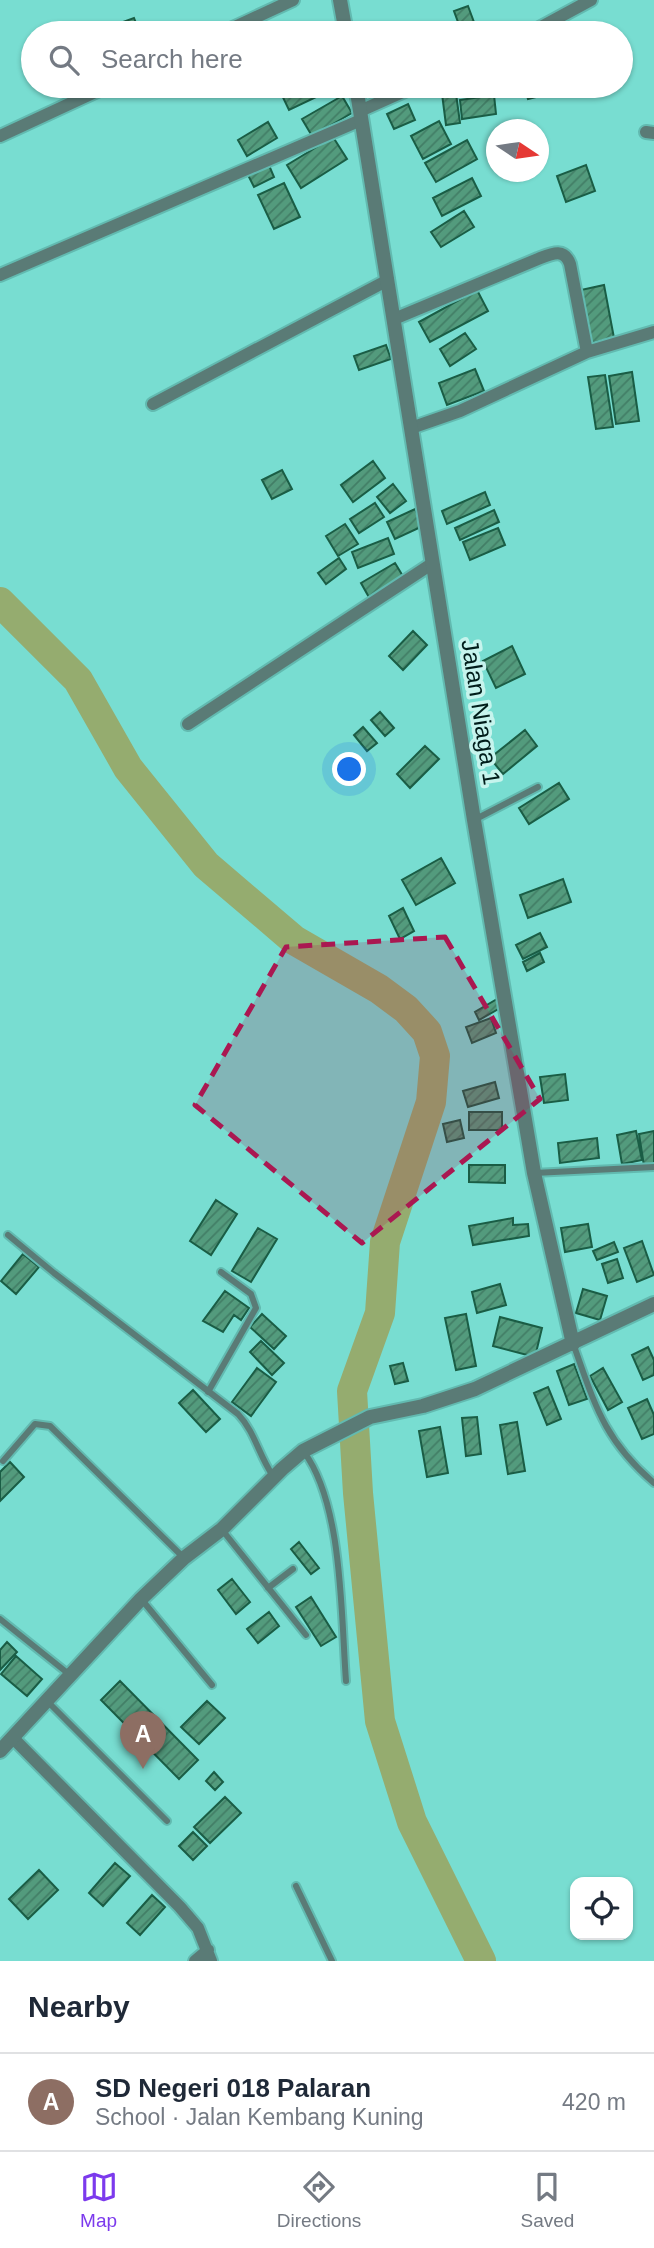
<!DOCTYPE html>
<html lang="en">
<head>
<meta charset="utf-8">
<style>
	body { margin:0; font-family:Arial,sans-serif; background:#f6f6f7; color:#1f2937 }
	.controls { position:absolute; right:21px; bottom:21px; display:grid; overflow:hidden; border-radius:14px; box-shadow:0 2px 5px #0004 }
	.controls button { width:63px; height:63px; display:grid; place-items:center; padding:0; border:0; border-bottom:2px solid #e0e1e3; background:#fff; color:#1f2937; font:35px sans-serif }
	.compass { position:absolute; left:486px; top:119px; width:63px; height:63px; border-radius:50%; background:#fff; box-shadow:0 2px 5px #0004; rotate:103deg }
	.you { position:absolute; left:350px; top:770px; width:24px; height:24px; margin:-18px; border:5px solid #fff; border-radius:50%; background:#1a73e8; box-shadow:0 0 0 10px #1a73e833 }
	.badge { display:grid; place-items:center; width:46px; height:46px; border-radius:50%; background:#7c3aed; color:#fff; font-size:23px; font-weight:700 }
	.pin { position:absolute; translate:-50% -58px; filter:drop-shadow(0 2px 4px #0008) }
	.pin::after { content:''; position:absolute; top:37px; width:24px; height:21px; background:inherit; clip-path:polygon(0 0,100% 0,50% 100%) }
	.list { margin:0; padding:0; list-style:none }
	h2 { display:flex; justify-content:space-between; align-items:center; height:91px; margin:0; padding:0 28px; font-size:30px }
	h2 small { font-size:23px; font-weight:400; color:#747a83 }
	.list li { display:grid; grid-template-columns:46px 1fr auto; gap:21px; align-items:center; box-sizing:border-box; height:98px; padding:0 28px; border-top:2px solid #e0e1e3 }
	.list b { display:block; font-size:26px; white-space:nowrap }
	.list p { margin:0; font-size:23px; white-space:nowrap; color:#747a83 }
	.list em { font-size:23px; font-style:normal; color:#747a83 }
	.icon { flex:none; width:38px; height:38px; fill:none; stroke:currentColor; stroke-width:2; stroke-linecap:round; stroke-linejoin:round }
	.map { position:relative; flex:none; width:654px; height:1961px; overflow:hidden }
	.search { position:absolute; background:#fff; box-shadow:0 2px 5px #0004; left:21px; right:21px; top:21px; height:77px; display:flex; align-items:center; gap:18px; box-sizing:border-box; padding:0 24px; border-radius:38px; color:#747a83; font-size:26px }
	.sheet { height:189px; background:#fff }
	nav { display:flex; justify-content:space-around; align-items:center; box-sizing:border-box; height:98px; border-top:2px solid #e0e1e3; background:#fff; font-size:19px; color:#747a83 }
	nav a { display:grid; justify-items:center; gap:4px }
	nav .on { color:#7c3aed }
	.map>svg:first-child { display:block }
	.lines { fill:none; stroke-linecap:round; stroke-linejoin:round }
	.river { stroke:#95ac6f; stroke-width:30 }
	.building { fill:url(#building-hatch); stroke:#1a5d45; stroke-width:2 }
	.service-casing { stroke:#62bab0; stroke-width:10 }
	.minor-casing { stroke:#62bab0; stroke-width:16 }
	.tertiary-casing { stroke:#62bab0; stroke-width:18 }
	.service { stroke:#5a7b76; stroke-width:6 }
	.minor { stroke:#5a7b76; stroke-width:12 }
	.tertiary { stroke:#5a7b76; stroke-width:14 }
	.marked { fill:#aa1851; fill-opacity:0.2; stroke:#aa1851; stroke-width:5; stroke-dasharray:14 9; stroke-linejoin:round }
	.labels { text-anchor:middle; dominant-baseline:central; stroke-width:7; stroke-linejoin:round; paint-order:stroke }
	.street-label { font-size:24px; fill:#001d1a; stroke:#c6f4ed }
</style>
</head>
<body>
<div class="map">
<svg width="654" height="1961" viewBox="0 0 654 1961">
	<defs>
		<pattern id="building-hatch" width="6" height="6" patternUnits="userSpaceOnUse" patternTransform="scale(1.75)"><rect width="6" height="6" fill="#539b7d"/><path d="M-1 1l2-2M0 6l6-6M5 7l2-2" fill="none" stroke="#427e66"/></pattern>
	</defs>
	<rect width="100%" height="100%" fill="#78ddd1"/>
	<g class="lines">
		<path class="river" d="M0 602 78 680 128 768 206 865 294 940 379 989 406 1009 427 1032 435 1056 431 1102 385 1242 380 1313 352 1391 358 1493 380 1721 412 1822 481 1961"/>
	</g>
	<path class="building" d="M468 6 478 33H462L454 11Z
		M134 18 140 33H112L109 27Z
		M282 86H330L331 90 289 110 278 87Z
		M441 86H455L460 123 446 125Z
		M524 86H546L548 94 528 99Z
		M494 95 496 114 462 119 460 100Z
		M342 96 352 113 312 136 302 119Z
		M408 104 415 120 394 129 387 114Z
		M439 121 451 144 423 159 411 136Z
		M268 122 277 138 247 156 238 140Z
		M333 137 347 159 301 188 287 165Z
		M467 140 477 159 436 182 425 163Z
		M268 163 274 177 254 187 247 173Z
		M586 165 595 191 566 202 557 176Z
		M472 178 481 196 442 216 433 198Z
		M284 183 300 217 274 229 258 195Z
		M464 211 474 227 441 247 431 232Z
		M604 285 614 338 591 343 581 290Z
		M477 290 488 311 430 342 419 322Z
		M465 333 476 349 450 366 440 349Z
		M386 345 391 359 359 370 354 356Z
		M475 369 484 391 447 405 439 383Z
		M632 372 639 421 616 424 609 376Z
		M605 375 613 427 596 429 588 377Z
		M373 461 385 478 353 502 341 485Z
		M282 470 292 489 272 499 262 480Z
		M393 484 406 501 390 513 377 497Z
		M485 492 490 505 447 524 442 511Z
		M375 503 384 517 359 533 350 519Z
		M415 509 423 526 395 539 387 522Z
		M494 510 499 522 460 540 455 528Z
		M345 524 358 544 338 556 326 536Z
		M498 528 505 545 470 560 463 542Z
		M388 538 394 554 358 568 352 552Z
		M339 558 346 569 326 584 318 573Z
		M395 563 404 578 370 599 361 583Z
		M413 631 427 645 403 670 389 656Z
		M512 646 525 674 496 688 483 661Z
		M380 712 394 728 385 736 371 720Z
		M363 727 377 743 367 751 354 735Z
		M525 730 537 746 503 774 490 758Z
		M425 746 439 759 410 788 397 774Z
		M559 783 569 799 529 824 519 808Z
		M441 858 455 883 416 905 402 880Z
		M563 879 571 902 528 918 520 895Z
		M403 908 414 931 400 939 389 916Z
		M540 933 547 947 523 959 516 945Z
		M540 953 544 962 527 971 523 962Z
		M497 999 502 1007 479 1020 475 1012Z
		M491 1018 496 1033 472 1043 466 1027Z
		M565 1074 568 1100 544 1103 540 1077Z
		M495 1082 499 1098 468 1107 463 1091Z
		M469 1112H502V1130H469Z
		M460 1120 464 1138 447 1142 443 1124Z
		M636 1131 642 1160 622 1164 617 1135Z
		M654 1131V1164L644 1166 639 1134Z
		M597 1138 599 1158 560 1163 558 1143Z
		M469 1165H505V1183L469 1182Z
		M216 1200 237 1214 211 1255 190 1241Z
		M513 1218V1225L528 1224 529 1236 473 1245 469 1226Z
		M588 1224 592 1247 565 1252 561 1228Z
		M258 1228 277 1239 251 1282 232 1271Z
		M642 1241 654 1275 637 1282 624 1248Z
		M614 1242 618 1252 597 1260 593 1251Z
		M23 1254 39 1267 16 1294 1 1281Z
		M617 1259 623 1278 608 1283 602 1264Z
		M500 1284 506 1305 477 1313 472 1292Z
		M583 1289 607 1296 600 1320 576 1313Z
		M225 1291 249 1308 241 1320 234 1315 223 1332 203 1321Z
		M262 1314 286 1336 274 1349 250 1327Z
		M466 1314 476 1366 456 1370 445 1318Z
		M500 1317 542 1328 535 1357 493 1346Z
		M261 1341 284 1363 272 1375 250 1352Z
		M648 1347 654 1360V1375L643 1380 632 1355Z
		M403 1363 408 1381 395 1384 390 1366Z
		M574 1364 587 1399 569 1405 557 1371Z
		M257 1368 276 1382 251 1416 232 1402Z
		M603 1368 622 1402 608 1410 590 1376Z
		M548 1387 561 1419 547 1425 534 1393Z
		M193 1390 220 1419 206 1432 179 1403Z
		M647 1399 654 1415V1434L642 1439 628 1408Z
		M477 1417 481 1454 466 1456 462 1418Z
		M517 1422 525 1471 508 1474 500 1425Z
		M440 1427 448 1473 427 1477 419 1431Z
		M10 1462 24 1477 0 1501V1472Z
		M299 1542 319 1568 311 1574 291 1549Z
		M232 1579 250 1602 236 1614 218 1590Z
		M311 1597 336 1637 321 1646 296 1607Z
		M269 1612 279 1626 258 1643 247 1629Z
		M7 1642 17 1652 0 1670V1650Z
		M16 1656 42 1679 27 1696 1 1674Z
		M120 1681 198 1760 179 1779 101 1700Z
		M207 1701 225 1718 199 1744 181 1727Z
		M214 1772 223 1782 215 1790 206 1781Z
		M225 1797 241 1813 210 1843 194 1827Z
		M193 1832 207 1846 193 1860 179 1846Z
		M115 1863 130 1876 103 1906 89 1893Z
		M39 1870 58 1890 28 1919 9 1899Z
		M152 1895 165 1907 140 1935 127 1923Z"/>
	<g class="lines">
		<g class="service-casing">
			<path id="service" d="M474 820 538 787
				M534 1173 654 1167
				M8 1235 54 1273 238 1414C255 1432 259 1456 273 1476
				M574 1346C595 1405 604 1440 654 1483
				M208 1392 256 1308 251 1294 221 1272
				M304 1452C343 1505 341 1616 346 1681
				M3 1461 35 1424 50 1426 184 1558
				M223 1531 306 1635
				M268 1588 293 1569
				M142 1600 212 1685
				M0 1619 70 1675
				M47 1701 167 1821
				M296 1886 332 1961"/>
		</g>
		<g class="minor-casing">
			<path id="minor" d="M222 33 293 0
				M530 33 591 0
				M360 111 416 86
				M646 132 654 133
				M0 136 108 86
				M0 275 361 120
				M394 319 538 259C551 254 564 247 570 264L587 352 460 411 411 428
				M587 352 654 332
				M153 404 388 280
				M188 724 433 563
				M13 1738 180 1907 198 1928 211 1961
				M195 1961 208 1950"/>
		</g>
		<g class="tertiary-casing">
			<path id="tertiary" d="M340 0 346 33
				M356 86 474 820 534 1173 573 1344
				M0 1751 141 1599 184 1558 222 1529 282 1469 303 1451 370 1417 423 1406 475 1389 654 1304"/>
		</g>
		<use href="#service" class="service"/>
		<use href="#minor" class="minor"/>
		<use href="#tertiary" class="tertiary"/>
	</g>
	<path class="marked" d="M445 937 540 1099 362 1243 195 1105 286 947Z"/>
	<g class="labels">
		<g class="street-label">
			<text transform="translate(481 712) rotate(81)">Jalan Niaga 1</text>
		</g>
	</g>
</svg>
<div class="controls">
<button><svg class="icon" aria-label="locate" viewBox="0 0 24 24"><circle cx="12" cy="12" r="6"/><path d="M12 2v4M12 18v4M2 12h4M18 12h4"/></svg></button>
</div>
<svg class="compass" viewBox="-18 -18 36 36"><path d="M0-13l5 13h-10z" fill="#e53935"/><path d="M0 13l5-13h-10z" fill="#747a83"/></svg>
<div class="you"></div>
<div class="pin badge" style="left:143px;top:1769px;background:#8d6e63">A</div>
<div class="search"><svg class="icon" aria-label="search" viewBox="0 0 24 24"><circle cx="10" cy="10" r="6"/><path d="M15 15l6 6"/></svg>Search here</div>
</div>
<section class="sheet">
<h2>Nearby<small></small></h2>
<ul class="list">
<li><span class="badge" style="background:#8d6e63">A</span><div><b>SD Negeri 018 Palaran</b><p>School · Jalan Kembang Kuning</p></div><em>420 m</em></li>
</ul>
</section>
<nav>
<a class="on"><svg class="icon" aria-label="map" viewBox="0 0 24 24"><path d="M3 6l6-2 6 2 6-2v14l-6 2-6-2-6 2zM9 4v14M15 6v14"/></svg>Map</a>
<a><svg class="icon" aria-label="directions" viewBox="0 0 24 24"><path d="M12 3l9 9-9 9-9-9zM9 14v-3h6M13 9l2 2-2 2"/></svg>Directions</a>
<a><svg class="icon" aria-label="saved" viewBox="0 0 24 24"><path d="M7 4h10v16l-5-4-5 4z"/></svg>Saved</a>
</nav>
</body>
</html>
